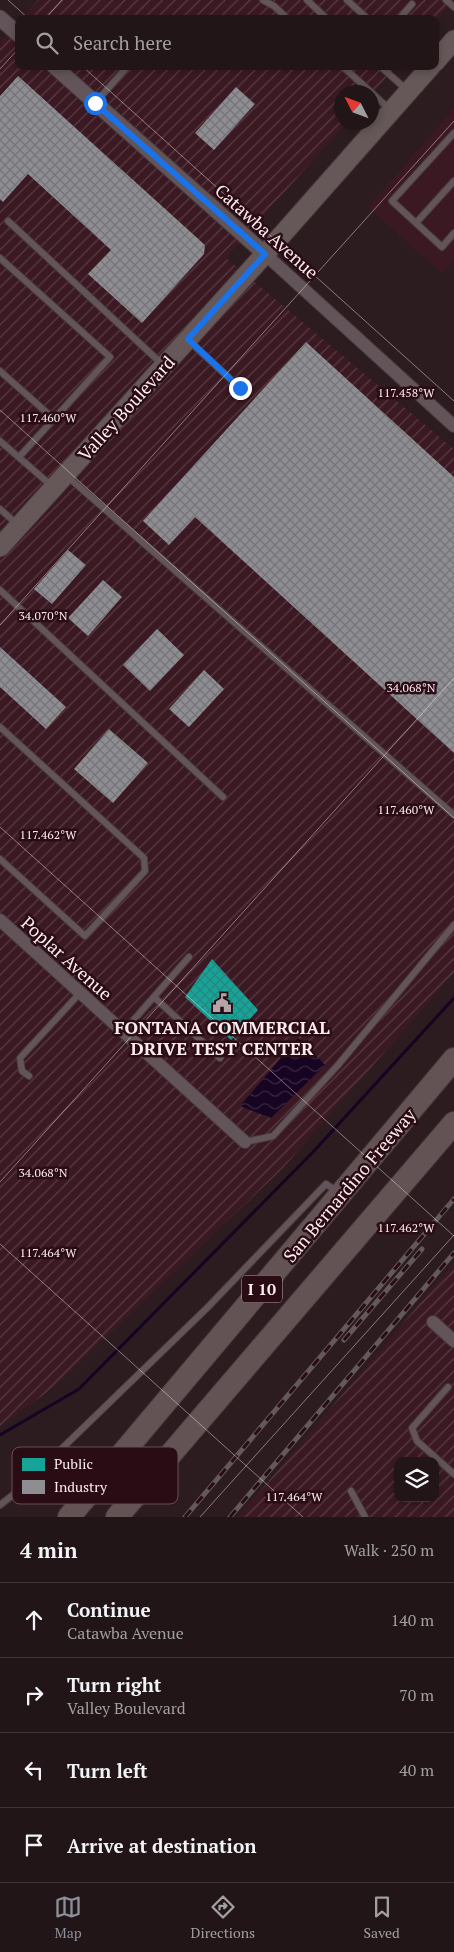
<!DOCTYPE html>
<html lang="en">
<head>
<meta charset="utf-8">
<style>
	body { margin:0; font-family:"PT Serif",serif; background:#2d2225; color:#f1f3f6 }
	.controls { position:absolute; right:15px; bottom:15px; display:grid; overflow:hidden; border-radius:10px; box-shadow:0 2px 8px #0003 }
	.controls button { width:45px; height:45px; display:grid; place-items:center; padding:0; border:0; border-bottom:1px solid #3e3437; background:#211518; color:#f1f3f6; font:25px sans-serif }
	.compass { position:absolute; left:334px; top:85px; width:45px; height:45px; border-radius:50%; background:#211518; box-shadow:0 2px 8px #0003; rotate:312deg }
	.stop { position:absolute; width:15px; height:15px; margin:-11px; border:4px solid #1a73e8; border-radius:50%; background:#fff }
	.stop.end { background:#1a73e8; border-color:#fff; box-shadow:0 1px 5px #0008 }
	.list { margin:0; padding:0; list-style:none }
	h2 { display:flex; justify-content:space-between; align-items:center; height:65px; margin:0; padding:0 20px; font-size:21px }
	h2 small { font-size:16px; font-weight:400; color:#a29fa2 }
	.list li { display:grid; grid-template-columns:32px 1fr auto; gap:15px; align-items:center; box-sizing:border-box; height:75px; padding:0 20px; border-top:1px solid #3e3437 }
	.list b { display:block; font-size:19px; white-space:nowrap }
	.list p { margin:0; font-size:16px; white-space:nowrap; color:#a29fa2 }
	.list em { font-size:16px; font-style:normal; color:#a29fa2 }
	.icon { flex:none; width:28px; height:28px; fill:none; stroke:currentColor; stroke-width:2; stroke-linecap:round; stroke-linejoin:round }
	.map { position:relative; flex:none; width:454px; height:1517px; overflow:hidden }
	.search { position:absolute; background:#211518; box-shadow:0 2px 8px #0003; left:15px; right:15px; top:15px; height:55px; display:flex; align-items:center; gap:12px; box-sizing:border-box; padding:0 18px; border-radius:10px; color:#a29fa2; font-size:19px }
	.sheet { height:365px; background:#211518 }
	nav { display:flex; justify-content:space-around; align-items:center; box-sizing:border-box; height:70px; border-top:1px solid #3e3437; background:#211518; font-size:14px; color:#a29fa2 }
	nav a { display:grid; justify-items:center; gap:2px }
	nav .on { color:#8c9099 }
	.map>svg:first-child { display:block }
	.built { fill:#3b1923 }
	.industrial { fill:url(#industrial-furrows); fill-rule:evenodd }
	.water { fill:url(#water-waves) }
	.public { fill:url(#public-cross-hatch) }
	.industry { fill:url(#industry-cross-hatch) }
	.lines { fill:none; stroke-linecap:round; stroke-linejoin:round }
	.stream { stroke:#170322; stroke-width:3 }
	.service-casing { stroke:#46393c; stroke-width:8 }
	.minor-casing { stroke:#46393c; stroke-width:14 }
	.tertiary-casing { stroke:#46393c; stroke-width:17 }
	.primary-casing { stroke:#46393c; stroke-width:21 }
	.motorway-casing { stroke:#46393c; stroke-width:24 }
	.service { stroke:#625458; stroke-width:6 }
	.minor { stroke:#625458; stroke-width:12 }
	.tertiary { stroke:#625458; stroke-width:15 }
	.primary { stroke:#665758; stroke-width:19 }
	.motorway { stroke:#645354; stroke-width:22 }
	.rail-casing { stroke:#63585a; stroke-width:5 }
	.rail { stroke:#290c14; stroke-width:3; stroke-dasharray:9; stroke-linecap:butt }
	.route { stroke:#1a73e8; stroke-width:6 }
	.ticks { fill:none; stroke:#fdecef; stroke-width:1; stroke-opacity:0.45 }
	.labels { text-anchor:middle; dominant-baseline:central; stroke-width:5; stroke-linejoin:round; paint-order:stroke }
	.shield { fill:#290c14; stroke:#bda9ad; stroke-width:1 }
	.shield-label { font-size:16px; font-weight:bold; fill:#fdecef }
	.street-label { font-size:18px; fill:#fdecef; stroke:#290c14 }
	.poi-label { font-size:18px; font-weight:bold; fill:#fdecef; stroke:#290c14 }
	.key { fill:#290c14; stroke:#694f56; stroke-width:1 }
	.key-label { font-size:14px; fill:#fdecef }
	.ticks-label { font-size:12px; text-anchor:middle; fill:#fdecef; stroke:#290c14; stroke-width:5; stroke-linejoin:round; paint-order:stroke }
</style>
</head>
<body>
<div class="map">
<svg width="454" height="1517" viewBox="0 0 454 1517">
	<defs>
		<pattern id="industrial-furrows" width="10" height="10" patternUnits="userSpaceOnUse" patternTransform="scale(1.25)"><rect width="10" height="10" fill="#3b1923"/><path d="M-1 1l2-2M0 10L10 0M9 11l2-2" fill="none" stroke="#583b43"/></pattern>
		<pattern id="water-waves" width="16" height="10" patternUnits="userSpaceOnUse" patternTransform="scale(1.25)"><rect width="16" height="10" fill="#170322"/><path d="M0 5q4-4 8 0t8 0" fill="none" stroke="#3a2842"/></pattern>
		<pattern id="public-cross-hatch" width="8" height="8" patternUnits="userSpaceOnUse" patternTransform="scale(1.25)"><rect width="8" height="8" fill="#17a398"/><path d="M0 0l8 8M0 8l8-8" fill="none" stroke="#278780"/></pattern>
		<pattern id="industry-cross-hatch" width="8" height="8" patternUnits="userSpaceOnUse" patternTransform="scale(1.25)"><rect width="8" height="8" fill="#8d8d92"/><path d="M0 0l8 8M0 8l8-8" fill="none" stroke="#767478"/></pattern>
	</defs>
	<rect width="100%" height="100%" fill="#2c1c20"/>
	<path class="built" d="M454 109V260L442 273 368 207Z"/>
	<path class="industrial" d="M38 0H454L435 22V19H21Z
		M19 22V66H396L372 94 342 92V122L346 123 226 258 454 449V973L283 1168 54 1387 0 1427V42Z
		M454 1263V1517H238ZM398 1461H435V1498H398Z"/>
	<path class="water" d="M298 1038 325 1065 271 1118 240 1106Z"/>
	<path class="public" d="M212 959 258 1010 231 1040 185 997Z"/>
	<path class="industry" d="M18 76 205 245 204 254 142 323 88 274 111 250 28 174 3 202 0 199V96Z
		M236 87 255 104 214 150 195 133Z
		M306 342 454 477V753L195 517 169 545 143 521Z
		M68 550 86 565 52 604 34 589Z
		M103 580 122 597 88 636 68 618Z
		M157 629 184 655 150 691 123 665Z
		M0 647 66 707 46 729 0 687Z
		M204 670 224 689 189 727 169 709Z
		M109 729 148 763 113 803 74 769Z"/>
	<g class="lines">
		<path class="stream" d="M0 1435 79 1389 314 1151 454 998"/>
		<g class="service-casing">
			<path id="service" d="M263 0 274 6 288 19
				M307 0 327 19
				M347 0 368 19
				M446 0 454 7
				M399 19 412 4
				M342 66 371 92
				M380 66 408 91
				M372 93 390 110
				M95 103 128 66
				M454 133 392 201 442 247 454 233
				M8 221 163 365
				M416 223 454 181
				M0 258 110 357 54 419 0 371
				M189 341 240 388
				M0 441 53 487
				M19 457 54 419
				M68 477 454 815
				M0 509 18 525
				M0 590 223 797
				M0 727 144 858 145 871 85 936 0 859
				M154 997 220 1058
				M123 1032 189 957
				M29 1076 22 1071 20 1058 80 993
				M245 1142 273 1136 338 1065 454 925
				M448 1387 412 1428 417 1441 454 1474
				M351 1491 365 1517
				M0 1505 18 1491 207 1308 326 1184 338 1192"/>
		</g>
		<g class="minor-casing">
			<path id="minor" d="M265 254 454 426
				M0 920 245 1142
				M433 1322 454 1341"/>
		</g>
		<g class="tertiary-casing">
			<path id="tertiary" d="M0 18 19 35
				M54 66 265 254"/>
		</g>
		<g class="primary-casing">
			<path id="primary" d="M435 62 454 40
				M0 547 265 254 431 66"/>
		</g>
		<g class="motorway-casing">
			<path id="motorway" d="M69 1517 454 1059
				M117 1517 454 1123"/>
		</g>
		<use href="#service" class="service"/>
		<use href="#minor" class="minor"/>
		<use href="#tertiary" class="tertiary"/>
		<use href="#primary" class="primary"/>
		<use href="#motorway" class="motorway"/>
		<g class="rail-casing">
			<path id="rail" d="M344 1340 422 1249
				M185 1517 454 1199
				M230 1517 454 1253"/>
		</g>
		<use href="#rail" class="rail"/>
	</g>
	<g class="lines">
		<path class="route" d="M95 103 265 254 188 339 240 388"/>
	</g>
	<path class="ticks" d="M8 0 29 19M45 19 62 0M82 66 454 401M0 69 19 48M0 410 454 818M0 625 454 121M0 827 454 1236M0 1182 454 678M0 1244 303 1517M200 1517 454 1235"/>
	<defs>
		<g id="civic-bare" transform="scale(1.5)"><path d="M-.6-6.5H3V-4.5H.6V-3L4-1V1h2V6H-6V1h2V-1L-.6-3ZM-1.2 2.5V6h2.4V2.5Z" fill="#b4a3a7" stroke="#290c14" stroke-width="2.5" paint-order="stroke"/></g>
	</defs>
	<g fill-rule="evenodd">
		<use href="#civic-bare" x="222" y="1003"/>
	</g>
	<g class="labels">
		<rect class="shield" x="242" y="1275.5" width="40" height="27" rx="4"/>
		<g class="shield-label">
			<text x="262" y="1289">I 10</text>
		</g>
		<g class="street-label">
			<text transform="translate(267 231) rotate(42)">Catawba Avenue</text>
			<text transform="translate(126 408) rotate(-48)">Valley Boulevard</text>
			<text transform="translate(67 958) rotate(42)">Poplar Avenue</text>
			<text transform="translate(349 1185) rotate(-50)">San Bernardino Freeway</text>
		</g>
		<g class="poi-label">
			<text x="222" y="1027">FONTANA COMMERCIAL<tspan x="222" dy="21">DRIVE TEST CENTER</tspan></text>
		</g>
	</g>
	<rect x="12" y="1447" width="166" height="57" rx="8" class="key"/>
	<rect x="22" y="1458" width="23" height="13" fill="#17a398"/>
	<rect x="22" y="1480" width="23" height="14" fill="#8d8d92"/>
	<g class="key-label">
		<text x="54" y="1469">Public</text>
		<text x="54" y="1492">Industry</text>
	</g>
	<g class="ticks-label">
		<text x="406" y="397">117.458°W</text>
		<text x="48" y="422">117.460°W</text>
		<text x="43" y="620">34.070°N</text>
		<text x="411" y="692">34.068°N</text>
		<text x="406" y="814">117.460°W</text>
		<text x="48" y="839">117.462°W</text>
		<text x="43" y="1177">34.068°N</text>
		<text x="406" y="1232">117.462°W</text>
		<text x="48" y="1257">117.464°W</text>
		<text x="294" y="1501">117.464°W</text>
	</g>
</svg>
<div class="controls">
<button><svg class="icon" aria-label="layers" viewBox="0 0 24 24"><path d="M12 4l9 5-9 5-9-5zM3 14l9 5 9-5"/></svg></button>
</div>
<svg class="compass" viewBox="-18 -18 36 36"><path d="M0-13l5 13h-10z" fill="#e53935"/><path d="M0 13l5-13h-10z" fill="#a29fa2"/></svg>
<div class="stop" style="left:95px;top:103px"></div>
<div class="stop end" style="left:240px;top:388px"></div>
<div class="search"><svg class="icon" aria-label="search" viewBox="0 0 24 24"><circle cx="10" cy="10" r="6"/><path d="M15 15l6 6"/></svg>Search here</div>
</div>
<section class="sheet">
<h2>4 min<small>Walk · 250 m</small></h2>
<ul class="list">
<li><svg class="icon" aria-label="ahead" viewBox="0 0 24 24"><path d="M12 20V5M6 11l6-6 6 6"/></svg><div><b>Continue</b><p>Catawba Avenue</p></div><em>140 m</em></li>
<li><svg class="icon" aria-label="right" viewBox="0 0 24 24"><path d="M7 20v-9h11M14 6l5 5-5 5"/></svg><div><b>Turn right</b><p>Valley Boulevard</p></div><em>70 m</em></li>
<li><svg class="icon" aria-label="left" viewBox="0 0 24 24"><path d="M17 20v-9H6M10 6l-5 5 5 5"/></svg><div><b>Turn left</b></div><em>40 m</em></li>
<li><svg class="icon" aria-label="arrive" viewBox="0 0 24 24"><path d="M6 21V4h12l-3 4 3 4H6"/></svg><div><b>Arrive at destination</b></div></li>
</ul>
</section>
<nav>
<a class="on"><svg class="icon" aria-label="map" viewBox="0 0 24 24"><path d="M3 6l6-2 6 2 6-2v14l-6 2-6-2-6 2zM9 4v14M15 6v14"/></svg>Map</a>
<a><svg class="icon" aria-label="directions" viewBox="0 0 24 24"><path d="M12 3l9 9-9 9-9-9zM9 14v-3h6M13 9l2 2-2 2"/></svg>Directions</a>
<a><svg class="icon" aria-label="saved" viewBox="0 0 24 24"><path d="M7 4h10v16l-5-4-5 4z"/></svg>Saved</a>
</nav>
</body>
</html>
